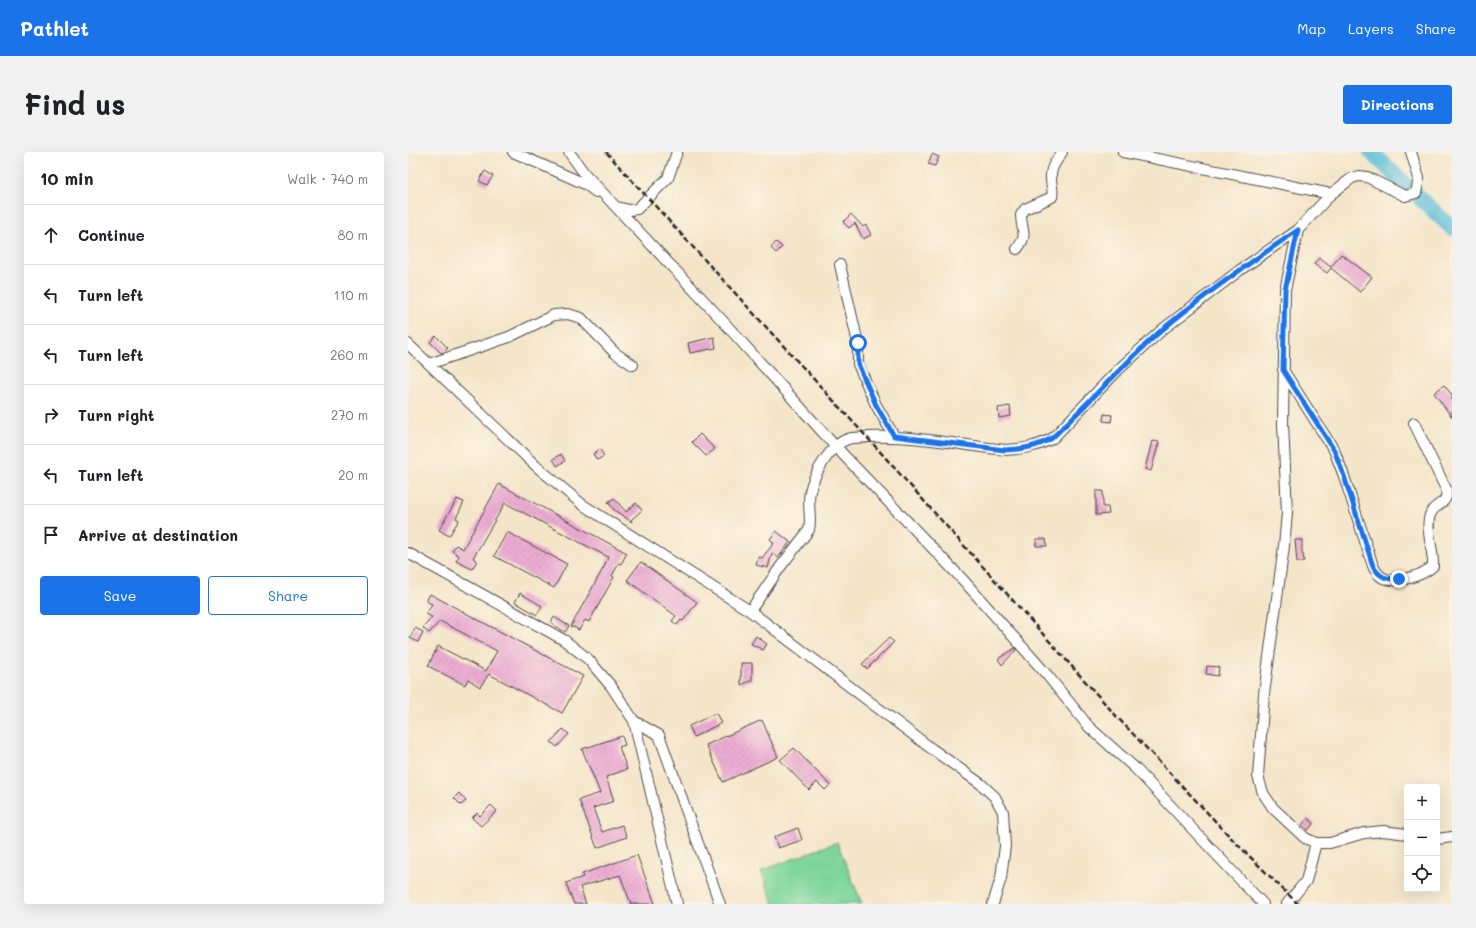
<!DOCTYPE html>
<html lang="en">
<head>
<meta charset="utf-8">
<style>
	body { margin:0; font-family:Mali,sans-serif; background:#f2f2f2; color:#202124 }
	.controls { position:absolute; right:12px; bottom:12px; display:grid; overflow:hidden; border-radius:4px; box-shadow:0 4px 16px #0002 }
	.controls button { width:36px; height:36px; display:grid; place-items:center; padding:0; border:0; border-bottom:1px solid #e0e0e0; background:#fff; color:#202124; font:20px sans-serif }
	.stop { position:absolute; width:12px; height:12px; margin:-9px; border:3px solid #1a73e8; border-radius:50%; background:#fff }
	.stop.end { background:#1a73e8; border-color:#fff; box-shadow:0 1px 4px #0008 }
	.list { margin:0; padding:0; list-style:none }
	h2 { display:flex; justify-content:space-between; align-items:center; height:52px; margin:0; padding:0 16px; font-size:17px }
	h2 small { font-size:13px; font-weight:400; color:#757577 }
	.list li { display:grid; grid-template-columns:26px 1fr auto; gap:12px; align-items:center; box-sizing:border-box; height:60px; padding:0 16px; border-top:1px solid #e0e0e0 }
	.list b { display:block; font-size:15px; white-space:nowrap }
	.list em { font-size:13px; font-style:normal; color:#757577 }
	.actions { display:flex; gap:8px; padding:12px 16px }
	.actions a { flex:1; padding:9px 0; border:1px solid #1a73e8; border-radius:4px; text-align:center; font-size:14px; color:#1a73e8 }
	.actions .main { background:#1a73e8; color:#fff }
	.icon { flex:none; width:22px; height:22px; fill:none; stroke:currentColor; stroke-width:2; stroke-linecap:round; stroke-linejoin:round }
	.map { position:relative; flex:none; width:1044px; height:752px; overflow:hidden; border-radius:4px }
	header { display:flex; align-items:center; gap:24px; box-sizing:border-box; height:56px; padding:0 20px; background:#1a73e8; color:#fff }
	header strong { font-size:19px }
	nav { display:flex; gap:22px; margin-inline-start:auto; font-size:14px }
	.intro { display:flex; align-items:center; justify-content:space-between; box-sizing:border-box; height:96px; padding:0 24px }
	h1 { margin:0; font-size:28px }
	.button { padding:10px 18px; border-radius:4px; background:#1a73e8; color:#fff; font-size:14px; font-weight:700 }
	main { display:flex; gap:24px; padding:0 24px }
	aside { flex:1; background:#fff; border-radius:4px; box-shadow:0 4px 16px #0002 }
	.map>svg:first-child { display:block }
	.pitch { fill:#7dd59b; stroke:#548063 }
	.lines { fill:none; stroke-linecap:round; stroke-linejoin:round }
	.river { stroke:#5abcd8; stroke-width:16 }
	.building { fill:url(#building-hatch) }
	.minor-casing { stroke:#494743; stroke-width:12 }
	.minor { stroke:#fff; stroke-width:10 }
	.rail { stroke:#2b2b2b; stroke-width:2.5; stroke-dasharray:6 3; stroke-linecap:butt }
	.route { stroke:#1a73e8; stroke-width:5 }
</style>
</head>
<body>
<header>
<strong>Pathlet</strong>
<nav><a>Map</a><a>Layers</a><a>Share</a></nav>
</header>
<div class="intro"><h1>Find us</h1><a class="button">Directions</a></div>
<main>
<aside>
<h2>10 min<small>Walk · 740 m</small></h2>
<ul class="list">
<li><svg class="icon" aria-label="ahead" viewBox="0 0 24 24"><path d="M12 20V5M6 11l6-6 6 6"/></svg><div><b>Continue</b></div><em>80 m</em></li>
<li><svg class="icon" aria-label="left" viewBox="0 0 24 24"><path d="M17 20v-9H6M10 6l-5 5 5 5"/></svg><div><b>Turn left</b></div><em>110 m</em></li>
<li><svg class="icon" aria-label="left" viewBox="0 0 24 24"><path d="M17 20v-9H6M10 6l-5 5 5 5"/></svg><div><b>Turn left</b></div><em>260 m</em></li>
<li><svg class="icon" aria-label="right" viewBox="0 0 24 24"><path d="M7 20v-9h11M14 6l5 5-5 5"/></svg><div><b>Turn right</b></div><em>270 m</em></li>
<li><svg class="icon" aria-label="left" viewBox="0 0 24 24"><path d="M17 20v-9H6M10 6l-5 5 5 5"/></svg><div><b>Turn left</b></div><em>20 m</em></li>
<li><svg class="icon" aria-label="arrive" viewBox="0 0 24 24"><path d="M6 21V4h12l-3 4 3 4H6"/></svg><div><b>Arrive at destination</b></div></li>
</ul>
<div class="actions"><a class="main">Save</a><a>Share</a></div>
</aside>
<div class="map">
<svg width="1044" height="752" viewBox="0 0 1044 752">
	<defs>
		<pattern id="building-hatch" width="6" height="6" patternUnits="userSpaceOnUse"><rect width="6" height="6" fill="#ecacd3"/><path d="M-1 1l2-2M0 6l6-6M5 7l2-2" fill="none" stroke="#cb94b5"/></pattern>
	</defs>
	<rect width="100%" height="100%" fill="#fcf5e5"/>
	<filter id="ink" filterUnits="userSpaceOnUse"><feTurbulence type="fractalNoise" baseFrequency=".025" numOctaves="2"/><feDisplacementMap in="SourceGraphic" scale="8" xChannelSelector="R" yChannelSelector="G"/><feConvolveMatrix kernelMatrix="1 2 1 2 8 2 1 2 1" color-interpolation-filters="sRGB"/></filter>
	<filter id="wash" filterUnits="userSpaceOnUse"><feTurbulence type="fractalNoise" baseFrequency=".012" numOctaves="4" result="noise"/><feDisplacementMap in="SourceGraphic" scale="16" xChannelSelector="R" yChannelSelector="G"/><feGaussianBlur stdDeviation="0.9" result="paint"/><feColorMatrix in="noise" values="0 0 0 0 0 0 0 0 0 0 0 0 0 0 0 0 0 1.4 0 .05"/><feComposite in="paint" operator="in"/></filter>
	<g filter="url(#wash)">
		<rect width="100%" height="100%" fill="#f4e5c9"/>
		<path class="pitch" d="M429 690 454 752H366L353 719Z"/>
		<g class="lines">
			<path class="river" d="M963 0 1044 76"/>
		</g>
		<g id="blocks">
			<path class="building" d="M524 2 531 5 527 14 520 12Z
				M77 19 85 24 79 33 71 29Z
				M443 62 455 75 458 73 463 83 455 87 447 71 441 76 435 70Z
				M368 90 374 95 368 101 363 96Z
				M933 102 964 125 952 140 923 116 919 121 906 112 911 106 923 115Z
				M28 184 40 196 36 200 33 201 22 190Z
				M306 185 308 196 282 201 280 191Z
				M1036 233 1044 243V265L1026 241Z
				M602 254 603 264 591 266 590 256Z
				M696 262 704 263 703 270 695 269Z
				M292 282 307 297 298 304 284 290Z
				M744 289 751 290 743 319 737 317Z
				M192 297 196 304 189 308 185 302Z
				M153 302 157 309 149 314 145 307Z
				M91 332 219 401 213 412 211 411 204 424 206 425 181 470 177 468 171 478 163 474 196 415 200 405 97 351 65 406 69 409 64 417 48 409 51 404 44 399 48 393 55 397Z
				M688 339H695V355H700L701 362 688 363Z
				M206 346 218 360 228 351 234 358 223 368 224 370 206 358 200 350Z
				M49 347 56 350 48 366 51 368 41 384 31 378Z
				M368 379 382 390 370 406 364 401 360 416 348 413 350 405 354 406 366 391 362 387Z
				M99 380 159 412 146 436 86 404Z
				M628 387H638L639 394H628Z
				M887 388H894V402H895L896 409 893 410H889Z
				M233 410 289 450 275 469 273 468 269 473 264 469 268 464 219 428Z
				M112 441 134 454 129 463 107 450Z
				M22 442 175 524 154 561 81 522 72 535 60 527 57 533 20 514 30 494 78 519 89 499 32 469 21 481 15 476 24 465 18 462 24 452 18 449Z
				M146 465 161 474 157 480 143 471Z
				M7 476 15 480 10 490 2 486Z
				M348 484 359 492 355 498 343 492Z
				M481 486 486 490 459 517 454 512Z
				M607 496 608 498 594 513 590 507Z
				M333 511H344V528L333 533Z
				M799 514 811 515 810 524 798 522Z
				M308 561 313 571 286 585 281 574Z
				M354 568 370 605 315 630 298 593Z
				M155 577 161 582 149 595 143 590Z
				M214 584 217 593 211 595 219 617 198 625 206 649 185 656 194 680 214 673 219 685 189 696 171 648 192 641 174 597Z
				M386 596 422 633 417 638 409 630 401 638 372 608Z
				M51 641 58 649 53 653 46 646Z
				M83 653 89 659 73 674 64 666 69 661 72 664Z
				M900 666 906 671 900 678 894 673Z
				M390 676 394 688 370 696 366 685Z
				M229 703 247 752H223L212 723 172 735 178 752H166L158 731 175 725 174 722Z"/>
		</g>
	</g>
	<g filter="url(#ink)">
		<use href="#blocks" fill-opacity="0" stroke="#494743" stroke-width="1"/>
		<g class="lines">
			<g class="minor-casing">
				<path id="minor" d="M105 0 177 32 188 40
					M161 0 176 21 313 167 427 294 556 429 640 524 681 575 727 616 855 752
					M715 0 923 42
					M209 55 221 58 229 57 260 26 269 0
					M890 78 877 138 875 271 879 361 876 394 856 542 850 624 855 641 865 656 897 686 908 691H922L956 681 975 679 999 682
					M609 97C621 82 613 79 613 63L617 57 644 45C646 37 642 31 643 23 643 14 650 7 654 0
					M432 113 450 191V212L468 253 486 284
					M0 192 128 314 175 353 342 459 524 597 573 632 587 645 595 660 597 694 593 726 585 752
					M21 212 101 185 146 163 160 162 173 166 207 201 225 213
					M875 218 926 298 936 324 965 414C968 420 971 425 978 427 991 431 1016 423 1025 414 1026 399 1016 373 1023 361 1028 350 1041 353 1038 337L1006 271
					M0 401 156 488 180 507 203 534 226 569 269 752
					M342 459 373 414 401 378C404 365 399 352 402 339 406 322 423 292 440 287 446 285 454 286 461 285 506 283 552 293 597 298 615 297 629 295 645 286L710 218 755 177 832 118 890 78 923 42 944 26 951 24 959 25 997 44 1008 41 1011 26 1003 0
					M226 569 251 583 312 752
					M1029 687 1044 685
					M879 752 898 729 908 691"/>
			</g>
			<use href="#minor" class="minor"/>
			<path class="rail" d="M198 0 466 293 710 566 828 691 890 752"/>
		</g>
	</g>
	<g class="lines" filter="url(#ink)">
		<path class="route" d="M450 191V212L468 253 486 284 597 298C615 297 629 295 644 286 682 250 716 211 755 177 798 141 844 109 890 78L877 138 875 218 926 298 936 324 965 414C972 426 978 427 991 427"/>
	</g>
</svg>
<div class="controls">
<button>+</button>
<button>−</button>
<button><svg class="icon" aria-label="locate" viewBox="0 0 24 24"><circle cx="12" cy="12" r="6"/><path d="M12 2v4M12 18v4M2 12h4M18 12h4"/></svg></button>
</div>
<div class="stop" style="left:450px;top:191px"></div>
<div class="stop end" style="left:991px;top:427px"></div>
</div>
</main>
</body>
</html>
